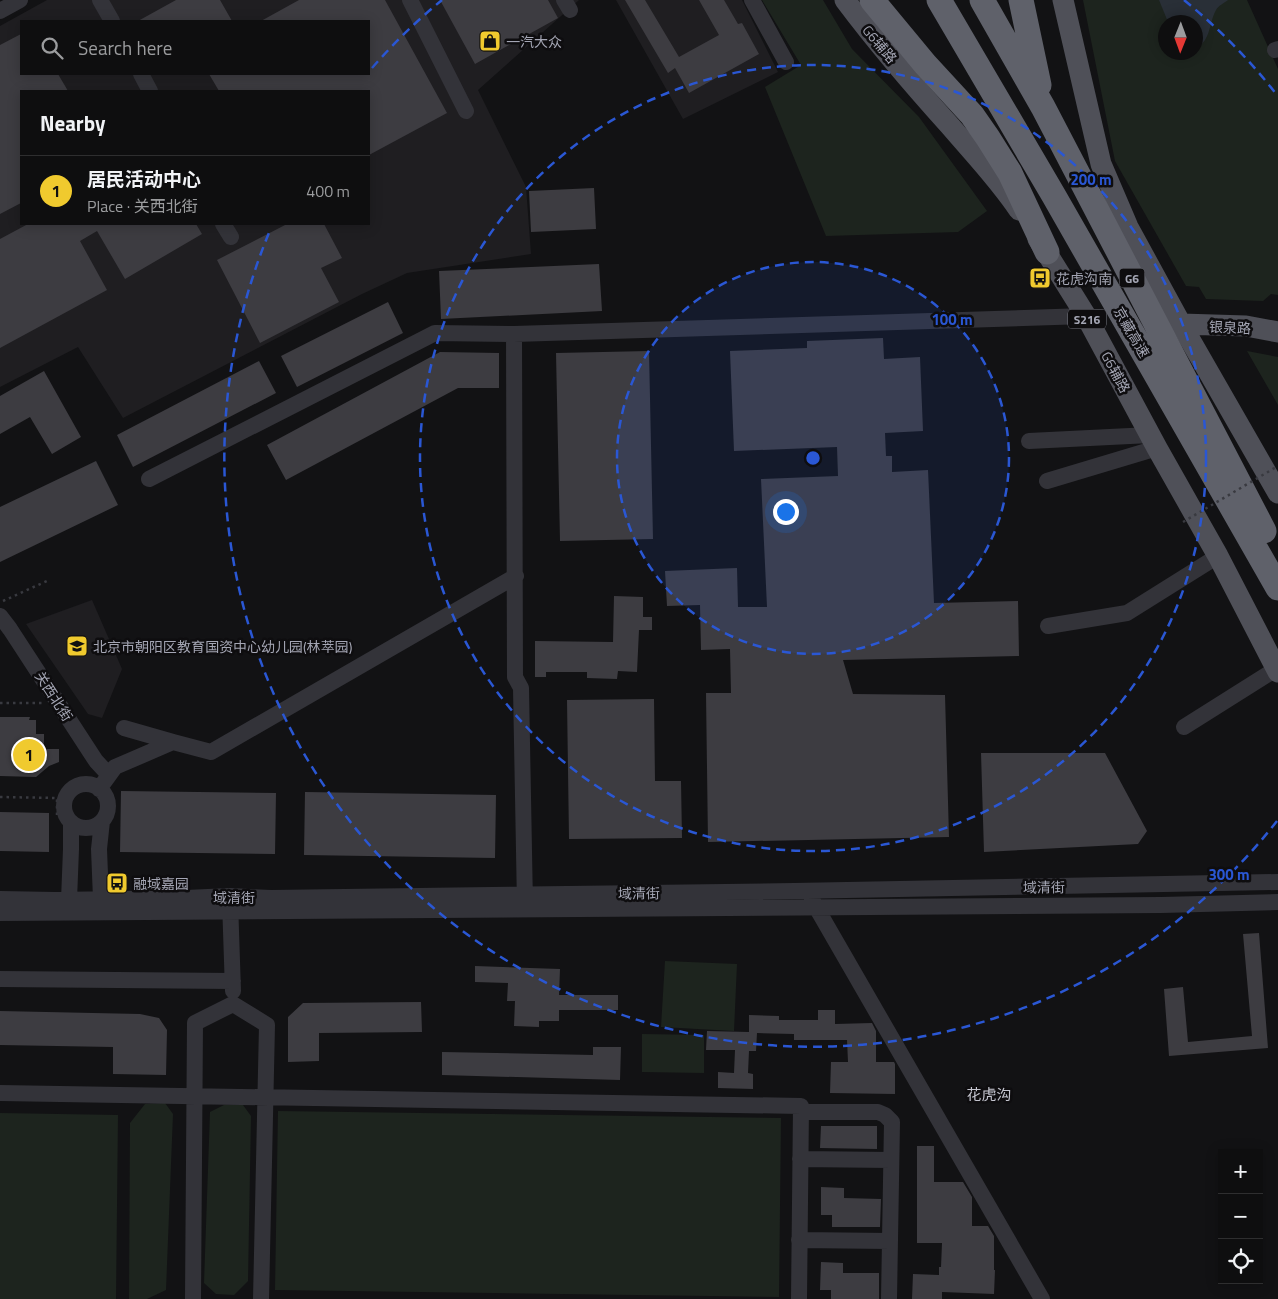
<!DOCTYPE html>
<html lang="en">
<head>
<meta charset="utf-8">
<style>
	body { margin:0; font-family:"Titillium Web","Noto Sans SC",sans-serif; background:#1c1c1d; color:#f1f3f6 }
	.controls { position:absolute; right:15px; bottom:15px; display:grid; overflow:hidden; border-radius:0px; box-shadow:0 2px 12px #0003 }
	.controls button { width:45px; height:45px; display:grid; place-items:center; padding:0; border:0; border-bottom:1px solid #2e2e2f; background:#0e0e0f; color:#f1f3f6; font:25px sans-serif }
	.compass { position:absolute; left:1158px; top:15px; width:45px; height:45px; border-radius:50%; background:#0e0e0f; box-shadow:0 2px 12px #0003; rotate:181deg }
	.you { position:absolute; left:785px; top:511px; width:18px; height:18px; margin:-12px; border:4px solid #fff; border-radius:50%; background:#1a73e8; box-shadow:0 0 0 8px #1a73e833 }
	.badge { display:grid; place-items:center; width:32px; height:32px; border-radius:50%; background:#f0ca2e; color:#111; font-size:16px; font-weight:700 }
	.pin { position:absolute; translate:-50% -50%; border:2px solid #fff; box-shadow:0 1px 5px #0006 }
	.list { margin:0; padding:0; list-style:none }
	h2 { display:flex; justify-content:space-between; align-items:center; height:65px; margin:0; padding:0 20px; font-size:21px }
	h2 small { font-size:16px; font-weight:400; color:#9b9c9e }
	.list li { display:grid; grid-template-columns:32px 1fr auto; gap:15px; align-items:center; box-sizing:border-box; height:70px; padding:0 20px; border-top:1px solid #2e2e2f }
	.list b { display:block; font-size:19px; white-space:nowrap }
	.list p { margin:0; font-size:16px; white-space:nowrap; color:#9b9c9e }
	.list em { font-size:16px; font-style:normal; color:#9b9c9e }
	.icon { flex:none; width:28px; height:28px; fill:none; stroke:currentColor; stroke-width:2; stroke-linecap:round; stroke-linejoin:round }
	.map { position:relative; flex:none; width:1278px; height:1299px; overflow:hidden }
	.search { position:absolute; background:#0e0e0f; box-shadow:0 2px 12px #0003; left:20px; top:20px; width:350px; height:55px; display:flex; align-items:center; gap:12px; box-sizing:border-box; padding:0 18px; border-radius:0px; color:#9b9c9e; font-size:19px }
	.panel { position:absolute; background:#0e0e0f; box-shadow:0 2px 12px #0003; left:20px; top:90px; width:350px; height:135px; border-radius:0px }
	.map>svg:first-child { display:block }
	.built { fill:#1f1e21; fill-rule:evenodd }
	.green { fill:#1d241e; fill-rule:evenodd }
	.water { fill:#292f37 }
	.building { fill:#3d3c41 }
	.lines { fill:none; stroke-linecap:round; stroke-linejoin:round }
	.path { stroke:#393a40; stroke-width:2.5; stroke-dasharray:2.5 4; stroke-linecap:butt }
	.minor { stroke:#333339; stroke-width:16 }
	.major { stroke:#4f5058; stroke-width:21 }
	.highway { stroke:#5f616a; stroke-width:25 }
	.path-bridge { stroke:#393a40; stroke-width:2.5; stroke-dasharray:2.5 4; stroke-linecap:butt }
	.ring { fill:none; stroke:#2a57d4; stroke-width:2.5; stroke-dasharray:9 6 }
	.labels { text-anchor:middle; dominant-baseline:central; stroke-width:5; stroke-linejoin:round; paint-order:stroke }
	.shield { fill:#0e0d0f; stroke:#777882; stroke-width:1 }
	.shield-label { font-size:12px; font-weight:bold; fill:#a4a6b4 }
	.poi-label { font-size:14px; fill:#a4a6b4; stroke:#0e0d0f; text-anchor:start }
	.street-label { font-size:14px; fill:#a4a6b4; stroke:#0e0d0f }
	.neighbourhood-label { font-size:15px; fill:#c5c6d0; stroke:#0e0d0f }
	.centre { fill:#2a57d4; stroke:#0e0d0f; stroke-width:2.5 }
	.ring-label { font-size:15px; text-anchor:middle; font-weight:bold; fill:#2a57d4; stroke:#0e0d0f; stroke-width:5; stroke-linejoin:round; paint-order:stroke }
</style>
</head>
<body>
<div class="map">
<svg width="1278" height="1299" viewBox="0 0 1278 1299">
	<rect width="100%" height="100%" fill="#121214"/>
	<path class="built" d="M47 0H579L478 90 526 187 531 254 407 273 362 294 123 418 78 347 0 387V26ZM21 21H369V74H21ZM21 91H369V224H21Z
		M616 0H742L778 72 683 119Z
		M92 600 122 669 102 718 88 714 26 624Z"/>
	<path class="green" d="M762 0H823L852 49 919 117 987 211 958 232 826 236 765 87 801 65Z
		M1083 0H1247L1278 69V295L1271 294 1263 301 1206 299 1199 287 1186 286 1115 161ZM1166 22H1196V52H1166Z
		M1247 351 1278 357V405Z
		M665 961 737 964 734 1031 661 1027Z
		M642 1034 704 1035V1073L642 1072Z
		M165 1103 173 1114 166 1290 147 1299H129L130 1123 145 1104Z
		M224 1105H243L251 1116 248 1281 234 1295 216 1294 204 1283 210 1112Z
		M278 1111 781 1118 779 1297 275 1290Z
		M0 1113 118 1115 116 1299H0Z"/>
	<path class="water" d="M1159 0H1228C1224 3 1218 6 1216 10 1208 25 1212 38 1196 49V22H1168Z"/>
	<path class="building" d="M176 0H220L232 21H138Z
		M299 0H385L447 113 369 155V91H219L209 74H369V21H261Z
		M440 0H548L558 18 475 64Z
		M625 0H645L679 57 719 35 699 0H724L738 24 742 23 759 54 689 93 675 68 668 73Z
		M21 34V74H58L68 91H21V203L0 214V45Z
		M594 188 596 229 531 232 529 191Z
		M28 224H196L202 234 125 279 97 231 80 241 107 290 0 348V239Z
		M287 224H324L342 258 321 268 339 302 260 343 217 260Z
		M599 264 602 311 441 319 439 271Z
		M388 302 403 333 297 387 281 356Z
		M883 338 884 359 920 357 923 431 885 433 886 456H892V472L928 470 934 603 1018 601 1019 656 843 660 853 694 945 695 949 837 708 842 706 693H731L730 649 701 650 700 605 667 606 665 571 737 568 738 607H767L761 479 838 476 837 447 734 451 730 351 807 348V341Z
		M649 351 653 539 560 541 556 353Z
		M440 352 499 353V388H458L286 480 267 445Z
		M259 361 276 393 133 467 117 435Z
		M44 371 81 437 52 454 30 417 0 434V396Z
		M96 461 118 505 0 562V507Z
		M614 596 643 597V617H652V630H639L637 672 618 671 617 679 587 678V672H546V677H535V641L613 642Z
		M654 699 655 781H681L682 838 569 839 567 700Z
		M0 717H30L29 720H36V734H44V749H59V762L49 766 36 777 0 776Z
		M981 753H1105L1147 831 1138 844 984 852Z
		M121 791 276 793 275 854 120 852Z
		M305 792 496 795 495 858 304 855Z
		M0 812 49 813V852L0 851Z
		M1259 933 1268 1048 1169 1056 1164 989 1183 987 1188 1042 1252 1036 1243 934Z
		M475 966 560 969 559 995H618V1010H559V1021H539V1027L514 1026 515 1001H507L508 983 475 982Z
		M421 1002 422 1032 319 1033V1061L288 1062V1017L303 1003Z
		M818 1010H835V1024L872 1023 876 1031V1062H894L895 1064V1094L830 1093 831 1062H848L847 1040H794V1034L757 1033 756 1051H749L748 1073 753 1074V1089L718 1088V1072L734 1073 735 1050H706L707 1031 749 1032V1015L779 1016V1020H818Z
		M0 1011 140 1014 159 1018 167 1030 166 1075 113 1074V1047L0 1045Z
		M593 1047H621L620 1080 442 1075V1052L593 1055Z
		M821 1126H877V1149L820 1148Z
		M917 1146H934V1182H963L972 1197V1226H988L994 1236V1270H995L994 1294 942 1292V1299H912L913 1274 939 1275V1267H941L942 1243H917Z
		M821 1187 844 1188V1198L881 1199 880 1227H832V1215H821Z
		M821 1262 843 1263V1273H879V1299H831V1290H820Z"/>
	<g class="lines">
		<path class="path" d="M3 601 49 580
			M0 703H43
			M0 797 57 798V816"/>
		<path class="minor" d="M100 0 112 21
			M410 0 466 111
			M564 0 570 10
			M752 0 786 62
			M0 11 20 0
			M1275 50 1278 49
			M141 74 150 91
			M223 224 231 237
			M1029 441 1150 435
			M149 479 435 333 514 334
			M1047 481 1157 448
			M0 616 10 629 96 761 109 775
			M1048 626 1127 613 1218 556
			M1184 727 1276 669
			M124 728 173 742
			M64 806a22 22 0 1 1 44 0a22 22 0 1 1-44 0Z
			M99 789 115 767 173 742 211 752 516 576
			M0 899 55 900 186 898 230 896 271 898 794 891 1278 882
			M101 899 99 849 102 821
			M69 900 71 849V822
			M812 900 1042 1299
			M230 901 233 991
			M525 905 521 688 515 677 514 334 1086 316
			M0 913 1161 905 1278 902
			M0 979 233 981
			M233 1004 267 1025 261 1299
			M0 1093 801 1106 799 1299
			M801 1112H878L885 1115 892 1122 889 1299
			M800 1159 891 1160
			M799 1240 890 1241
			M193 1299 195 1023 233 1004"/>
		<path class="major" d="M845 0C878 44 914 86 951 127 974 154 999 180 1019 210
			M1063 0 1101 164 1128 227 1181 324 1278 493
			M1038 239 1086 316 1157 448 1218 556 1278 672
			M1181 324 1246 326 1278 332"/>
		<path class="highway" d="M872 0 925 64 972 115 988 138 1010 173 1047 252
			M939 0 1054 196 1278 588
			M982 0 1043 107 1264 531
			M1021 0 1039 85"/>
		<path class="path-bridge" d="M1183 522 1278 466"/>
	</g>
	<circle cx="813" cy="458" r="196" fill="#2a57d4" fill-opacity=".12"/>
	<g class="ring">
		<circle cx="813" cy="458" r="196"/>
		<circle cx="813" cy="458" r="393"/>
		<path d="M1277 821A589 589 0 0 1 271 228M372 68A589 589 0 0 1 442 0M1184 0A589 589 0 0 1 1277 95"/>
	</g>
	<defs>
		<g id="shop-square" transform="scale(1.125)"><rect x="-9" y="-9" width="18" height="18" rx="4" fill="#f0ca2e" stroke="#0e0d0f"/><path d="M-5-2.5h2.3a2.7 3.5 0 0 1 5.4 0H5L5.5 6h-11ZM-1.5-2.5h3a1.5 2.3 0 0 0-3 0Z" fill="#111"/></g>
		<g id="bus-square" transform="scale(1.125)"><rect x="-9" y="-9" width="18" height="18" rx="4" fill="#f0ca2e" stroke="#0e0d0f"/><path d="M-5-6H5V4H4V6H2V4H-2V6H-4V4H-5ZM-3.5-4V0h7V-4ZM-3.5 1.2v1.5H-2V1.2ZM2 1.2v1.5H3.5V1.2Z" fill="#111"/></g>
		<g id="school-square" transform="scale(1.125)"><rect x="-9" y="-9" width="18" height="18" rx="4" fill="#f0ca2e" stroke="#0e0d0f"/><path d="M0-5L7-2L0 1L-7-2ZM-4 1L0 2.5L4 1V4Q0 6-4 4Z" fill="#111"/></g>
	</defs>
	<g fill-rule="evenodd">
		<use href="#shop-square" x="490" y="41"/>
		<use href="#bus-square" x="1040" y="278"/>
		<use href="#school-square" x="77" y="646"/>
		<use href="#bus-square" x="117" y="883"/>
	</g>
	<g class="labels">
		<g class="shield">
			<rect x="1119.5" y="268.5" width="25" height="19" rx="4"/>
			<rect x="1068" y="309.5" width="38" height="19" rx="4"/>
		</g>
		<g class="shield-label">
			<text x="1132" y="278">G6</text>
			<text x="1087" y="319">S216</text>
		</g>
		<g class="poi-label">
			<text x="506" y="41">一汽大众</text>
			<text x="1056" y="278">花虎沟南</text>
			<text x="93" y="646">北京市朝阳区教育国资中心幼儿园(林萃园)</text>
			<text x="133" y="883">融域嘉园</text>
		</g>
		<g class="street-label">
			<text transform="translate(880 44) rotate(50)">G6辅路</text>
			<text transform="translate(1230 327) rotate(3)">银泉路</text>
			<text transform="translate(1132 332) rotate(60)">京藏高速</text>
			<text transform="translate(1116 372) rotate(62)">G6辅路</text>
			<text transform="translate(54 696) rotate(57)">关西北街</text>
			<text transform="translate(1044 887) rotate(-1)">域清街</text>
			<text transform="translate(639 893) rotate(-1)">域清街</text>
			<text x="234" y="897">域清街</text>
		</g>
		<g class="neighbourhood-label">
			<text x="989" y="1094">花虎沟</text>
		</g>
	</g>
	<circle cx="813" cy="458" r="8" class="centre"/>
	<g class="ring-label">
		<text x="1091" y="185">200 m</text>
		<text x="952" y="325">100 m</text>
		<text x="1229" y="880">300 m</text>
	</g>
</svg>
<div class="controls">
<button>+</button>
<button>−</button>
<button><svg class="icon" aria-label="locate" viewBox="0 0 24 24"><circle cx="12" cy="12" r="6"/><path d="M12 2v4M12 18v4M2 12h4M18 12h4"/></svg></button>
</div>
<svg class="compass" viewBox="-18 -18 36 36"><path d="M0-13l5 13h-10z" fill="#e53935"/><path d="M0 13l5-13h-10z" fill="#9b9c9e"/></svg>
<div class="you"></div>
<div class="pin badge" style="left:29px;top:755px">1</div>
<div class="search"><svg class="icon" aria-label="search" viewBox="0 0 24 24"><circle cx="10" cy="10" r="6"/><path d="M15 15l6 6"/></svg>Search here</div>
<section class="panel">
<h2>Nearby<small></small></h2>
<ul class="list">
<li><span class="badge">1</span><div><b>居民活动中心</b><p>Place · 关西北街</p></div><em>400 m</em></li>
</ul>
</section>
</div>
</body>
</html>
